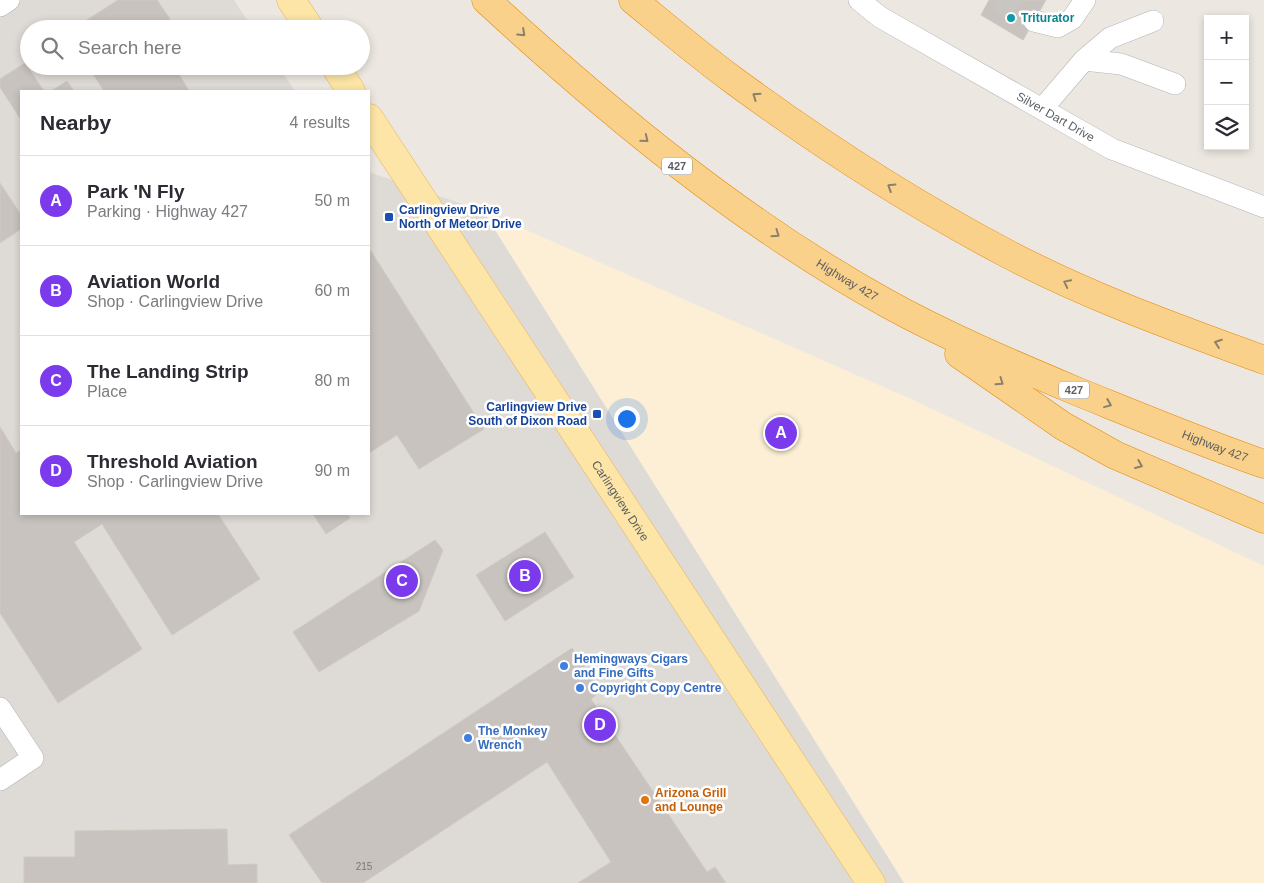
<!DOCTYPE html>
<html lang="en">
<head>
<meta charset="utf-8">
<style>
	body { margin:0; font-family:Arial,sans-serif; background:#f7f7f7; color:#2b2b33 }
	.controls { position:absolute; right:15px; top:15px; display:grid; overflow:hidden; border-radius:0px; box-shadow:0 2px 8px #0003 }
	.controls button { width:45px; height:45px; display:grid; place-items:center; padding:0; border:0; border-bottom:1px solid #e1e1e2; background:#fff; color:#2b2b33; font:25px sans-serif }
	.you { position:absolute; left:626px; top:418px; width:18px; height:18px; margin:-12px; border:4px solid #fff; border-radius:50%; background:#1a73e8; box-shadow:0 0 0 8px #1a73e833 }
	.badge { display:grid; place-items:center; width:32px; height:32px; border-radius:50%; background:#7c3aed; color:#fff; font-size:16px; font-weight:700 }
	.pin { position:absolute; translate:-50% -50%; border:2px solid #fff; box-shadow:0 1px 5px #0006 }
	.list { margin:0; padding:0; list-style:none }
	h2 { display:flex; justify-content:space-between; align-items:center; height:65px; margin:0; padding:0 20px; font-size:21px }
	h2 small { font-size:16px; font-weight:400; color:#7c7c81 }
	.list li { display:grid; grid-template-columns:32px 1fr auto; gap:15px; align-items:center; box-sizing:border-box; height:90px; padding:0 20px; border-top:1px solid #e1e1e2 }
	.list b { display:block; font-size:19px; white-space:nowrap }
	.list p { margin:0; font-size:16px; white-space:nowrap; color:#7c7c81 }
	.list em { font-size:16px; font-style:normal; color:#7c7c81 }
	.icon { flex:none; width:28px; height:28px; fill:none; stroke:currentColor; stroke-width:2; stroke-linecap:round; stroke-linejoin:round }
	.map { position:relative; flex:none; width:1264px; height:883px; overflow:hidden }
	.search { position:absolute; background:#fff; box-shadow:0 2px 8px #0003; left:20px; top:20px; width:350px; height:55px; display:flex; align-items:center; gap:12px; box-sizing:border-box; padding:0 18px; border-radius:28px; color:#7c7c81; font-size:19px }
	.panel { position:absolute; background:#fff; box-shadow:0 2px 8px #0003; left:20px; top:90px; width:350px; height:425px; border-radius:0px }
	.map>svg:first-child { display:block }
	.commercial { fill:#fcefd6 }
	.industrial { fill:#dedad6 }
	.building { fill:#c8c3be; stroke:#d0c9c0 }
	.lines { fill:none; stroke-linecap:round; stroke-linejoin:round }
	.minor-tunnel { stroke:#c8c6c1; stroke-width:21; stroke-dasharray:21 11; stroke-linecap:butt }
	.minor-casing { stroke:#b2b5b8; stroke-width:22 }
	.major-casing { stroke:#ecb35a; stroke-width:29 }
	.highway-casing { stroke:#e58808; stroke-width:29 }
	.minor { stroke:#fff; stroke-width:21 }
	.major { stroke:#fce5a6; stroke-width:28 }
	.highway { stroke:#f9d18b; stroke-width:28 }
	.oneway { stroke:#8a806e }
	.culture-dot { fill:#0f9aa8; stroke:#fff; stroke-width:2 }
	.transit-dot { fill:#1a4fb4; stroke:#fff; stroke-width:2 }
	.shop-dot { fill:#3f7fe0; stroke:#fff; stroke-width:2 }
	.food-dot { fill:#e8710a; stroke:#fff; stroke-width:2 }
	.labels { text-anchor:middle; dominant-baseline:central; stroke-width:5; stroke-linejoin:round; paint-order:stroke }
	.number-label { font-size:10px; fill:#767778 }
	.shield { fill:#fff; stroke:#8c8e90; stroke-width:1 }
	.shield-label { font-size:11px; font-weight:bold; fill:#5a5e61 }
	.culture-label { font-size:12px; font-weight:bold; fill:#0d838f; stroke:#fff; text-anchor:start }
	.street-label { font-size:12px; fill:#5a5e61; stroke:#fff }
	.transit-label { font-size:12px; font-weight:bold; fill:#164399; stroke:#fff; text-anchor:start }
	.shop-label { font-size:12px; font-weight:bold; fill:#366cbe; stroke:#fff; text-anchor:start }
	.food-label { font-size:12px; font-weight:bold; fill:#c56008; stroke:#fff; text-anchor:start }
</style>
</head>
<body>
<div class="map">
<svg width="1264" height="883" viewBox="0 0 1264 883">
	<rect width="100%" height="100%" fill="#ece8e1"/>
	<path class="commercial" d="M483 211 911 399 1264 566V883H904Z"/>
	<path class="industrial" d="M0 0H234L253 29H29V66H278L295 91H21V514H369V172L483 211 904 883H0Z"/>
	<path class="building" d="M118 0H157L170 19 154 29H73Z
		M989 0H1046L1023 40 981 15Z
		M25 63 44 91H21V120L0 87V79Z
		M88 66H174L189 91H104Z
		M67 81 74 91H51Z
		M0 183 21 215V229L0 243Z
		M369 248 484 429 419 469 397 435 369 453Z
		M0 427 16 453 21 450V514H218L260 579 172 635 102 524 74 542 142 649 58 703 0 613Z
		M313 514H348L350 518 326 534Z
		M545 532 574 577 505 621 476 575Z
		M435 540 443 550 419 611 319 672 293 632Z
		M572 648 601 691 591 699 707 872 715 867 726 883H578L611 862 547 762 363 883H322L289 835Z
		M227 829 228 865 257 864V883H24V857H75V831Z"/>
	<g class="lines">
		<path class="minor-tunnel" d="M998 0 1034 21"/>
		<g class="minor-casing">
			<g id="minor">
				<path id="s1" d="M859 0 880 17 1112 149 1264 207"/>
				<path d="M0 6 9 0"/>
				<path d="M1034 21 1058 27 1072 19 1085 0"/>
				<path d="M1084 60 1121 64 1175 84"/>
				<path d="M1042 109 1084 60 1110 38 1153 21"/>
				<path d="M0 708 33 758 0 780"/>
			</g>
		</g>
		<g class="major-casing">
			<g id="major">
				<path d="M291 0 310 29"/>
				<path d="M335 66 351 91"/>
				<path id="s2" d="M369 118 871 883"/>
			</g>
		</g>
		<g class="highway-casing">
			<g id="highway">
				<path id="s3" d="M486 0C610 114 740 222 888 304 948 337 1012 364 1076 391 1138 416 1200 442 1264 464"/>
				<path d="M633 0C666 27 699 55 733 80 820 144 911 203 1006 253 1089 297 1177 328 1264 360"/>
				<path d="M959 354 1063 426 1115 455 1264 519"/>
			</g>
		</g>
		<use href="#minor" class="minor"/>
		<use href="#major" class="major"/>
		<use href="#highway" class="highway"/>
	</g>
	<defs><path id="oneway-chevron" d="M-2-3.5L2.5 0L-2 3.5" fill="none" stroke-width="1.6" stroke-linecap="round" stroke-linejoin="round" transform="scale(1.25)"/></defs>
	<g class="oneway">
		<use href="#oneway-chevron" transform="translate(522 33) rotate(43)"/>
		<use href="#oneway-chevron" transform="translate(756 96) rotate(-145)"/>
		<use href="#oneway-chevron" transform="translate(645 139) rotate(39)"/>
		<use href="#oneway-chevron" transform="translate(891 187) rotate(-148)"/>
		<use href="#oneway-chevron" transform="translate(776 234) rotate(35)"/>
		<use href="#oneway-chevron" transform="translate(1067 283) rotate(-154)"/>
		<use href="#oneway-chevron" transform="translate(1218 343) rotate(-160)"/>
		<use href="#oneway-chevron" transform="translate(1000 382) rotate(35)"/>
		<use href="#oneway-chevron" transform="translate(1108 404) rotate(22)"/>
		<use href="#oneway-chevron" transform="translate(1139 465) rotate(23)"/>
	</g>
	<circle class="culture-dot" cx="1011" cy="18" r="5"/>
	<g class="transit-dot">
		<rect x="384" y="212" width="10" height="10" rx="2.5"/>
		<rect x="592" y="409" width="10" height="10" rx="2.5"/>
	</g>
	<g class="shop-dot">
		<circle cx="564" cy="666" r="5"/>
		<circle cx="580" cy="688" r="5"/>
		<circle cx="468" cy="738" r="5"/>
	</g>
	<circle class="food-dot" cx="645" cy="800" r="5"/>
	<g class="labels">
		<g class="number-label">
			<text x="364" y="866">215</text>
		</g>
		<g class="shield">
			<rect x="662" y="157.5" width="30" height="17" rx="4"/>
			<rect x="1059" y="381.5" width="30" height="17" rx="4"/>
		</g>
		<g class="shield-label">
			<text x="677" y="166">427</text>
			<text x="1074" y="390">427</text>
		</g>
		<g class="culture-label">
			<text x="1021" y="18">Triturator</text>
		</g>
		<g class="street-label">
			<text stroke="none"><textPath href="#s1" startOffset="229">Silver Dart Drive</textPath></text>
			<text stroke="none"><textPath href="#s3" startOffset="458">Highway 427</textPath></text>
			<text stroke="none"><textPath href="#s3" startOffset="862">Highway 427</textPath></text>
			<text stroke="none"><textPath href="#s2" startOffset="458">Carlingview Drive</textPath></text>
		</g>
		<g class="transit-label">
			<text x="399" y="210">Carlingview Drive<tspan x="399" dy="14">North of Meteor Drive</tspan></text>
			<text x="587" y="407" text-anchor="end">Carlingview Drive<tspan x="587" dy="14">South of Dixon Road</tspan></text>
		</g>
		<g class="shop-label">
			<text x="574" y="659">Hemingways Cigars<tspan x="574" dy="14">and Fine Gifts</tspan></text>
			<text x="590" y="688">Copyright Copy Centre</text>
			<text x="478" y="731">The Monkey<tspan x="478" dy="14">Wrench</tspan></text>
		</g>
		<g class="food-label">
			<text x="655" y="793">Arizona Grill<tspan x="655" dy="14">and Lounge</tspan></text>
		</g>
	</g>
</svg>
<div class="controls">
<button>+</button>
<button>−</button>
<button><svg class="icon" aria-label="layers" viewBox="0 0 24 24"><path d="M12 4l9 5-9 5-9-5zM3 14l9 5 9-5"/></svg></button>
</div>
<div class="you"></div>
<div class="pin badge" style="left:781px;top:433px">A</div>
<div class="pin badge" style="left:525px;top:576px">B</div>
<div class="pin badge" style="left:402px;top:581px">C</div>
<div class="pin badge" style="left:600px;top:725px">D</div>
<div class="search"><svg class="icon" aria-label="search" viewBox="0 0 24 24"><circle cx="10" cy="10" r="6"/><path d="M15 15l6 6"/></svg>Search here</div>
<section class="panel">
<h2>Nearby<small>4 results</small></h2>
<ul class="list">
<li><span class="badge">A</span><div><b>Park 'N Fly</b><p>Parking · Highway 427</p></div><em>50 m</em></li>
<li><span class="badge">B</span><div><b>Aviation World</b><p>Shop · Carlingview Drive</p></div><em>60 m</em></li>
<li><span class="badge">C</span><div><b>The Landing Strip</b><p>Place</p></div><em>80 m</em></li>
<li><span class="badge">D</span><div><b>Threshold Aviation</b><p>Shop · Carlingview Drive</p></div><em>90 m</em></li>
</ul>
</section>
</div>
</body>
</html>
